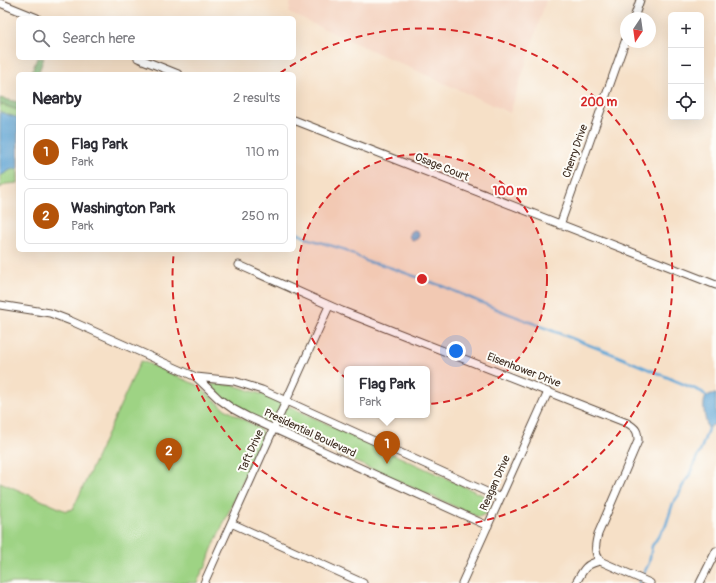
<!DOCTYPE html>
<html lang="en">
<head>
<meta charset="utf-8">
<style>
	body { margin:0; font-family:Pangolin,sans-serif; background:#f2f2f3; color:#2b2b33 }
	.controls { position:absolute; right:12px; top:12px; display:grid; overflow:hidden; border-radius:6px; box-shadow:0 4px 16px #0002 }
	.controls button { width:36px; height:36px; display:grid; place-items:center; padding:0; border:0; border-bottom:1px solid #e1e1e2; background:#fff; color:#2b2b33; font:20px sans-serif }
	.compass { position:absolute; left:620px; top:12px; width:36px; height:36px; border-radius:50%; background:#fff; box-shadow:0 4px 16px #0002; rotate:193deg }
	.you { position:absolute; left:456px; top:351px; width:14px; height:14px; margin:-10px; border:3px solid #fff; border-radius:50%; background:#1a73e8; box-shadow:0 0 0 6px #1a73e833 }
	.badge { display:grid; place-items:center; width:26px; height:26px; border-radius:50%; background:#b45309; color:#fff; font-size:13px; font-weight:700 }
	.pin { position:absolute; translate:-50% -33px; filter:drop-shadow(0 1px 2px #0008) }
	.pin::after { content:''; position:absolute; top:21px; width:14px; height:12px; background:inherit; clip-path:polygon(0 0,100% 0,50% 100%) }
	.popup { position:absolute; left:344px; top:366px; width:86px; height:52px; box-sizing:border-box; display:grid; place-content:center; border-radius:6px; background:#fff; filter:drop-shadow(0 1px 3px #0005); font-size:13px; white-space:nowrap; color:#7c7c81 }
	.popup b { font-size:15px; color:#2b2b33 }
	.popup::after { content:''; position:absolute; left:50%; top:100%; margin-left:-8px; border:8px solid transparent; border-top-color:#fff }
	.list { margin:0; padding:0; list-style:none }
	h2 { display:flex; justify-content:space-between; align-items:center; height:52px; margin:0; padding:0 16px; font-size:17px }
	h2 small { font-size:13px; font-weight:400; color:#7c7c81 }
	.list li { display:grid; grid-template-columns:26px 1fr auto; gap:12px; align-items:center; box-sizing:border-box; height:56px; margin:0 8px 8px; padding:0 8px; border:1px solid #e1e1e2; border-radius:6px }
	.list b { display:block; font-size:15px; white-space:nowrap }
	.list p { margin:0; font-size:13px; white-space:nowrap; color:#7c7c81 }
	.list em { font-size:13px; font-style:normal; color:#7c7c81 }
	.icon { flex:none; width:22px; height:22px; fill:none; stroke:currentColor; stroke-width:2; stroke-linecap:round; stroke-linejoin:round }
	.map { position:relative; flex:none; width:716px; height:583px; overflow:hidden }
	.search { position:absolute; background:#fff; box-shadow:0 4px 16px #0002; left:16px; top:16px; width:280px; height:44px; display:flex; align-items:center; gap:10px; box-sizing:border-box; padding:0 14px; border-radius:6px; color:#7c7c81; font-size:15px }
	.panel { position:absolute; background:#fff; box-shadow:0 4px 16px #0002; left:16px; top:72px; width:280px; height:180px; border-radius:6px }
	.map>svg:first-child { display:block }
	.built { fill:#f4d3c0 }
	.green { fill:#9ed384; stroke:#6c7e51 }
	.forest { fill:#7eb572; stroke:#5c7048 }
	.water { fill:#60a6d6; stroke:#4e687a }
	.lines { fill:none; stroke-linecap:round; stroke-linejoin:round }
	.stream { stroke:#60a6d6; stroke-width:2.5 }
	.street-casing { stroke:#574537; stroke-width:9 }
	.street { stroke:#fff; stroke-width:7 }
	.ring { fill:none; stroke:#d62828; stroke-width:2; stroke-dasharray:7 5 }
	.labels { text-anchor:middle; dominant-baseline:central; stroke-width:4; stroke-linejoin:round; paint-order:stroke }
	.street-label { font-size:11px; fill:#3b2a1e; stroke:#fdfcf7 }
	.centre { fill:#d62828; stroke:#fdfcf7; stroke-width:2 }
	.ring-label { font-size:12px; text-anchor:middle; font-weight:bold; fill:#d62828; stroke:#fdfcf7; stroke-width:4; stroke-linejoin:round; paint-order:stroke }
</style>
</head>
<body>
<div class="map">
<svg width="716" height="583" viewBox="0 0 716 583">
	<rect width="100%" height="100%" fill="#fdfcf7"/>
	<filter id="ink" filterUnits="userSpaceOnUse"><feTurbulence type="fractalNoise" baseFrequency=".025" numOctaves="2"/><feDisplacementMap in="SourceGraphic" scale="8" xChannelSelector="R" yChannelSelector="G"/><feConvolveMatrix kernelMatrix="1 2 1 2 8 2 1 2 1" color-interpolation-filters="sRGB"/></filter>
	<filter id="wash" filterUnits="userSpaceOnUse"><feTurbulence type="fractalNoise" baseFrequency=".012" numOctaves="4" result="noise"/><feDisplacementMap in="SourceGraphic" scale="16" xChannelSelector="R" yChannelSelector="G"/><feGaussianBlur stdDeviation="0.9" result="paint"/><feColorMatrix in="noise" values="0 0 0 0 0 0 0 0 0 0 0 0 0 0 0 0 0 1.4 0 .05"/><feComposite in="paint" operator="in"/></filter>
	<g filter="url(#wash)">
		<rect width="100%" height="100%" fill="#f6e0c7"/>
		<path class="built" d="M291 0H546L510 113 289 13Z"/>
		<path class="green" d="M0 104 18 110V118L0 112Z
			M12 169H18V183L6 184 0 188V176Z
			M142 361 197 385 225 409 257 427 263 433 262 438 212 549C209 556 208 562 205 569H203L197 583H0V482L66 511 73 509 140 362Z
			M210 384 233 385 264 395 487 497C492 503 490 508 486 514L478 517 251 415C233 406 223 399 210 384Z"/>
		<path class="forest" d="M37 58H44L38 74H31Z
			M0 98 18 102V110L0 104Z"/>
		<path class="water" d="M0 112 18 118V169H12L0 176Z
			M409 235a5 5 0 1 1 10 0a5 5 0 1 1-10 0Z
			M712 394H716V424L711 426 708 429C706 423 701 403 706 397 707 396 710 394 712 394Z"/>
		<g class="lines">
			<path class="stream" d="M294 231 306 238 346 250 368 262 383 265 442 286 499 310 615 355 702 392 706 396
				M639 583 649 563 652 546 666 525 673 503 679 495 682 487 689 476 696 459 700 452 708 429"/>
		</g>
	</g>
	<g filter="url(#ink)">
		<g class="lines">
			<g class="street-casing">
				<path id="street" d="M0 3 37 18
					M634 18 640 0
					M138 58 178 74
					M294 120 716 285
					M560 225 626 39
					M239 265 342 311 627 423C636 428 638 431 638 441L598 534C595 545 594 552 600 561 585 564 583 570 576 583
					M0 305 50 313 71 321 196 377 219 399 233 409 248 417 488 526
					M196 377 234 381 262 390 500 498
					M231 523 363 583
					M600 561 650 583
					M204 583 329 306
					M462 583 548 392
					M700 583 716 551"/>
			</g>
			<use href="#street" class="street"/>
		</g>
	</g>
	<circle cx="422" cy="279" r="125" fill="#d62828" fill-opacity=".12"/>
	<g class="ring">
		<circle cx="422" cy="279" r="125"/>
		<path d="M280 73A250 250 0 1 1 174 251"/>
	</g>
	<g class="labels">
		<g class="street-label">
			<text transform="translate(575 151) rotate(-71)">Cherry Drive</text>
			<text transform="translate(442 167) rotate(22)">Osage Court</text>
			<text transform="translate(524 370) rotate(21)">Eisenhower Drive</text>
			<text transform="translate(310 433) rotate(25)">Presidential Boulevard</text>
			<text transform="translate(251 451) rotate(-66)">Taft Drive</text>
			<text transform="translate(495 483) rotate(-66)">Reagan Drive</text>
		</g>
	</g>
	<circle cx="422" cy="279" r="6" class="centre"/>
	<g class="ring-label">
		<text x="599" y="106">200 m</text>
		<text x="510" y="195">100 m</text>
	</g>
</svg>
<div class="controls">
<button>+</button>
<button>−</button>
<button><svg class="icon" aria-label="locate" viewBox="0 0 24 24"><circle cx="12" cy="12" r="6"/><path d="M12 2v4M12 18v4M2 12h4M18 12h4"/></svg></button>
</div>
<svg class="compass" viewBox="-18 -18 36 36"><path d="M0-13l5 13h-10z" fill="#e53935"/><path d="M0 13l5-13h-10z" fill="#7c7c81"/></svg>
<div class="you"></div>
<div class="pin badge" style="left:387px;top:464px">1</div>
<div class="popup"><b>Flag Park</b>Park</div>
<div class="pin badge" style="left:169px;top:471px">2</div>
<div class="search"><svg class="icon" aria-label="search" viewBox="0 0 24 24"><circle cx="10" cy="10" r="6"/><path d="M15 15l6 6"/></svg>Search here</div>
<section class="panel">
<h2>Nearby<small>2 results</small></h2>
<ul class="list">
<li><span class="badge">1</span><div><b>Flag Park</b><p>Park</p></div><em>110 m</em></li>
<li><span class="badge">2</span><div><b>Washington Park</b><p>Park</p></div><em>250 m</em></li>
</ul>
</section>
</div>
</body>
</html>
